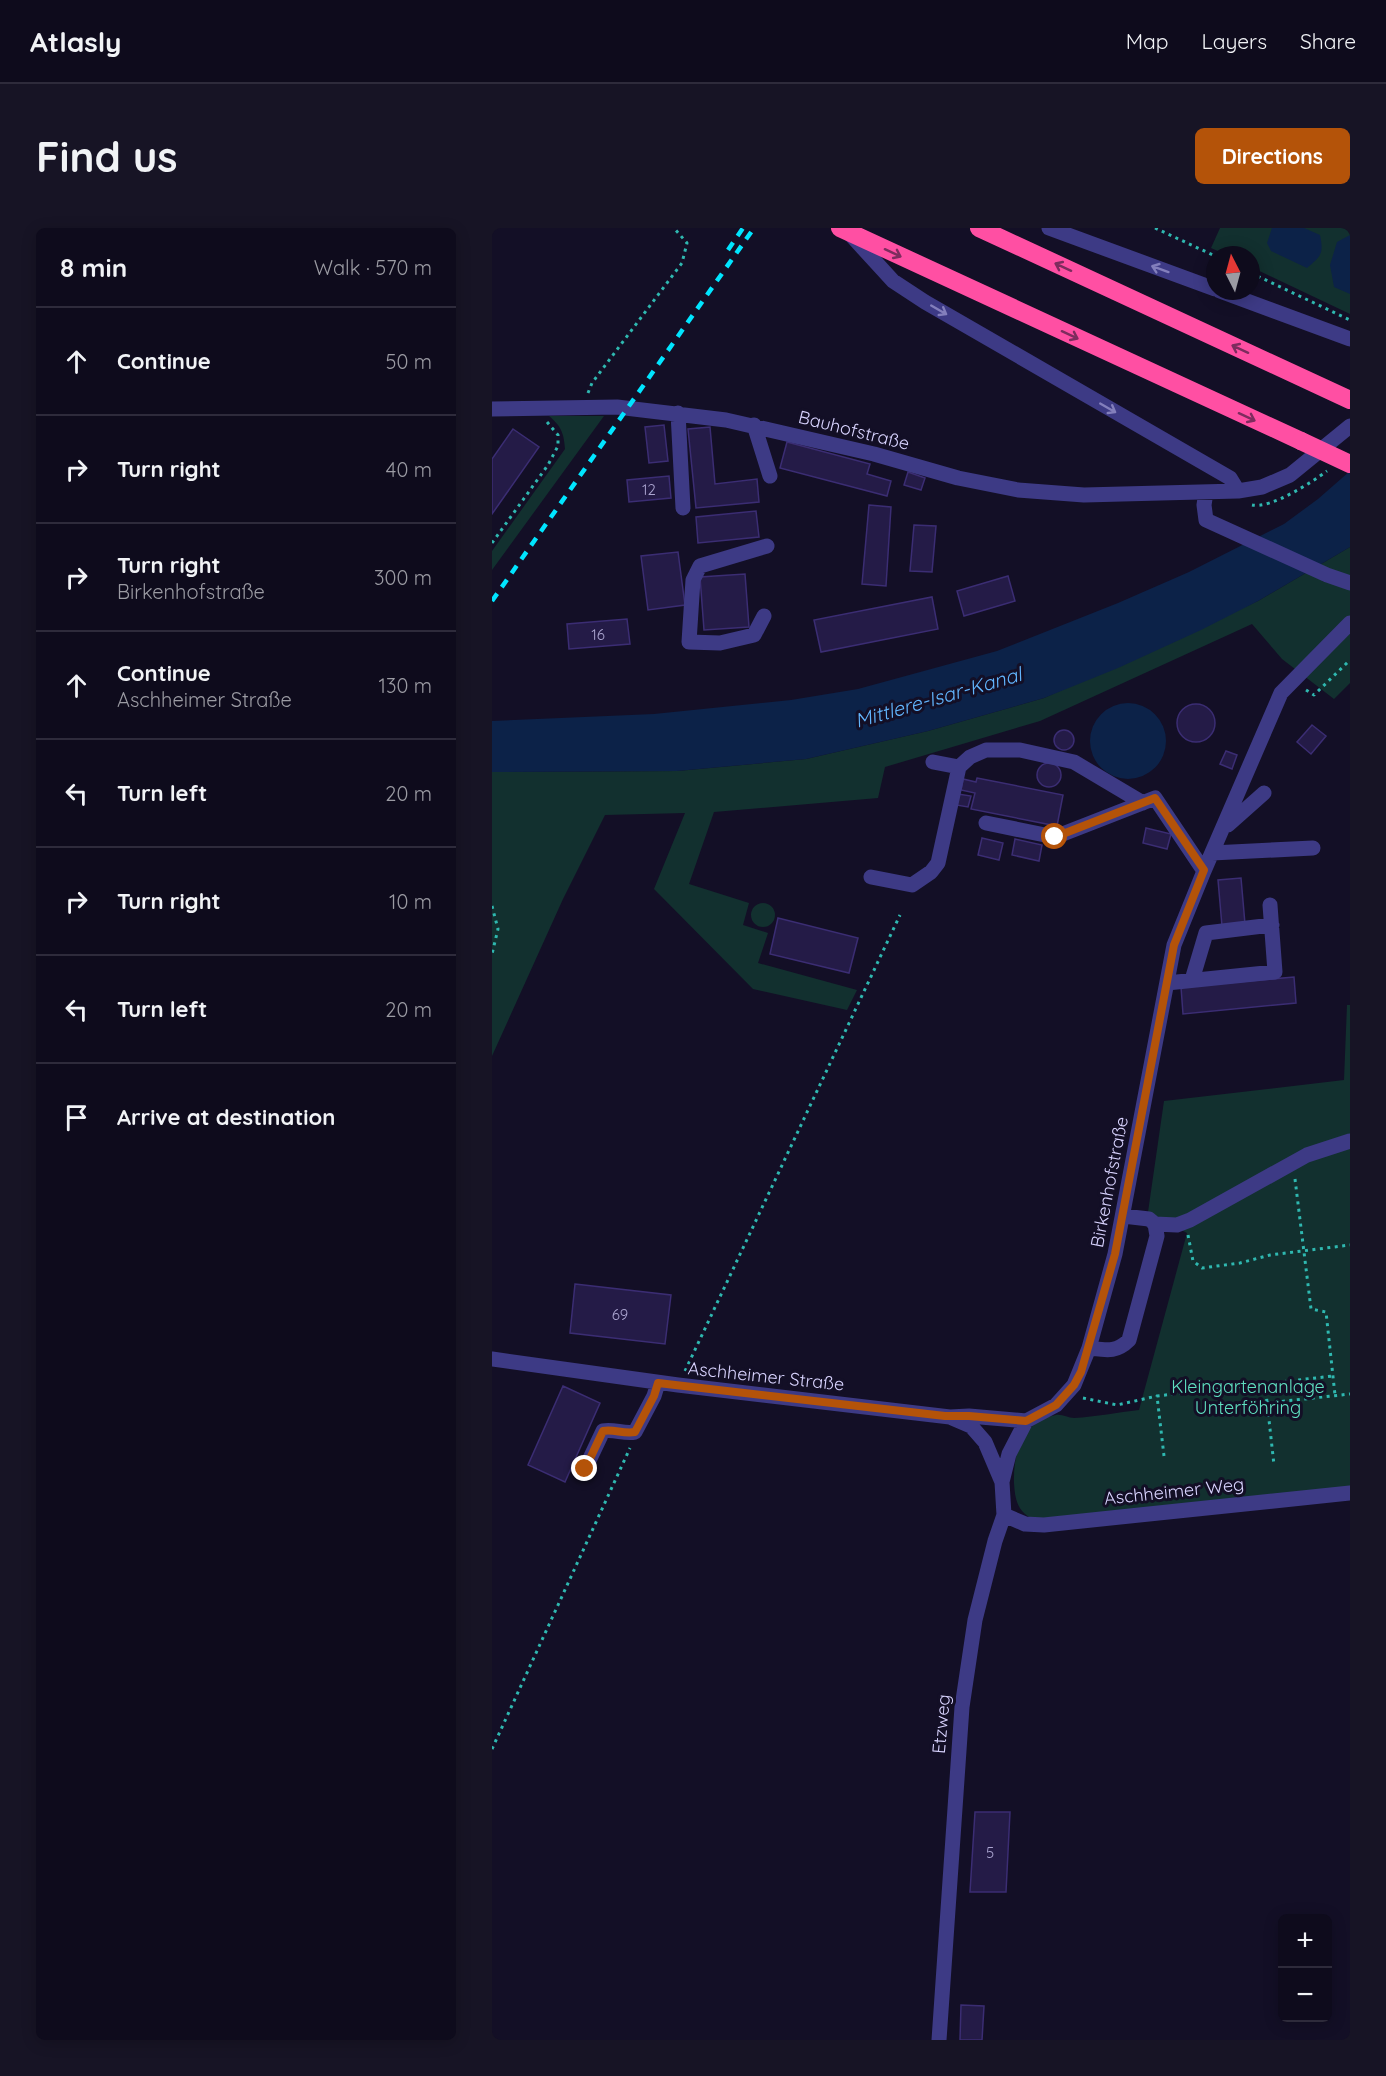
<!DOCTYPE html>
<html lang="en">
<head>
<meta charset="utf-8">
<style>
	body { margin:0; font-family:Quicksand,sans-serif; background:#171425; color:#f1f3f6 }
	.controls { position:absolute; right:18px; bottom:18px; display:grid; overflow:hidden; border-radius:9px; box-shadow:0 3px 15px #0003 }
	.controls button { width:54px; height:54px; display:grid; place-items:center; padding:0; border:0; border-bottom:2px solid #2e2b3b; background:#0e0b1c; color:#f1f3f6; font:30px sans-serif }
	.compass { position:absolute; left:714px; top:18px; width:54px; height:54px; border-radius:50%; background:#0e0b1c; box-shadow:0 3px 15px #0003; rotate:354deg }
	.stop { position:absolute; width:18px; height:18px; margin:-14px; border:4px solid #b45309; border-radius:50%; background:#fff }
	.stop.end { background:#b45309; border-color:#fff; box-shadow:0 2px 6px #0008 }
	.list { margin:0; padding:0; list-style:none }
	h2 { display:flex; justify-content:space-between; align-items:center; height:78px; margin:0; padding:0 24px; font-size:26px }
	h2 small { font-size:20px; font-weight:400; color:#9b9ba3 }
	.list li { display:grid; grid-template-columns:39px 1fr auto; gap:18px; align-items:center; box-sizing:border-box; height:108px; padding:0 24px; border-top:2px solid #2e2b3b }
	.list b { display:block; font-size:22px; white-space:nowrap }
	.list p { margin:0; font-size:20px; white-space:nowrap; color:#9b9ba3 }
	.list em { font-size:20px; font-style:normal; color:#9b9ba3 }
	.icon { flex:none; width:33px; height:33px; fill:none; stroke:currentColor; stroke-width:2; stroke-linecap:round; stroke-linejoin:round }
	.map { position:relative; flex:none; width:858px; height:1812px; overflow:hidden; border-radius:9px }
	header { display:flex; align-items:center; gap:36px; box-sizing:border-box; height:84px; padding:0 30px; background:#0e0b1c; border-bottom:2px solid #2e2b3b }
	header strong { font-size:28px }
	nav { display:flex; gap:33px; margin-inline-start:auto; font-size:21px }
	.intro { display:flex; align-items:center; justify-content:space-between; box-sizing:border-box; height:144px; padding:0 36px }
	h1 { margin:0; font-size:42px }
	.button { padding:15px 27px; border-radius:9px; background:#b45309; color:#fff; font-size:21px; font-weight:700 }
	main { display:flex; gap:36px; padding:0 36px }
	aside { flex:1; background:#0e0b1c; border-radius:9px; box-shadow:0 3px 15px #0003 }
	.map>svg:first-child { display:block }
	.green { fill:#12302f }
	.water { fill:#0c2248 }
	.building { fill:#241b47; stroke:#3b2d73; stroke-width:1.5 }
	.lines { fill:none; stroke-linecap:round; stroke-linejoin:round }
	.path { stroke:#2fb8b0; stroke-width:3; stroke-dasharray:3 4.5; stroke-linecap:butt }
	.minor { stroke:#3d3a85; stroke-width:15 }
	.highway { stroke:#ff4fa3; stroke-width:18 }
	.rail { stroke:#00e5ff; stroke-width:4.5; stroke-dasharray:9 8; stroke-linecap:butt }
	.highway-bridge { stroke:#ff4fa3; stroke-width:18 }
	.oneway { stroke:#7d2c5e }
	.oneway2 { stroke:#837fbc }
	.route { stroke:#b45309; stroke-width:8 }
	.labels { text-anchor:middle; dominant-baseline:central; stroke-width:6; stroke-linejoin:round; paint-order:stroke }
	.number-label { font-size:15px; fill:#aca6d1 }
	.street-label { font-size:18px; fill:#d9d4ff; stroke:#130f26 }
	.park-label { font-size:18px; fill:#5fe0c0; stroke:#130f26 }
	.water-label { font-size:20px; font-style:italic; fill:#62b6ff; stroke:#130f26 }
</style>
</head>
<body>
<header>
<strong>Atlasly</strong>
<nav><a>Map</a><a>Layers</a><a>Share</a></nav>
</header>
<div class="intro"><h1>Find us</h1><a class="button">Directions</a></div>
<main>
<aside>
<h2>8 min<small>Walk · 570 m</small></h2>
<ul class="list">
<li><svg class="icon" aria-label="ahead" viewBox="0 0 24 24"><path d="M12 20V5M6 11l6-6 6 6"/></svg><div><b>Continue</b></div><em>50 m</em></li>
<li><svg class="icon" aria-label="right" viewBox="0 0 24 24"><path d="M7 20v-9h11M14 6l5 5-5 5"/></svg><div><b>Turn right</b></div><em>40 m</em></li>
<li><svg class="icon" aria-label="right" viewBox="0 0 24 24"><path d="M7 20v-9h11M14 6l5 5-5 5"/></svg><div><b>Turn right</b><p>Birkenhofstraße</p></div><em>300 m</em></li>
<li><svg class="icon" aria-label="ahead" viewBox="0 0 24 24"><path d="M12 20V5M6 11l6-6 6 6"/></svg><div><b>Continue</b><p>Aschheimer Straße</p></div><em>130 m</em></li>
<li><svg class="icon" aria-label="left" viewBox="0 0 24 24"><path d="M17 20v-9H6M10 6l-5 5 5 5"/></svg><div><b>Turn left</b></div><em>20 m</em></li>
<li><svg class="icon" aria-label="right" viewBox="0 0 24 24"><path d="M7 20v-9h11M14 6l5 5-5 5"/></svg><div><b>Turn right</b></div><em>10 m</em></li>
<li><svg class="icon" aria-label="left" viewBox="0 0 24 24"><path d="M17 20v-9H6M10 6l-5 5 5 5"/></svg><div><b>Turn left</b></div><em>20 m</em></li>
<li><svg class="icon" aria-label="arrive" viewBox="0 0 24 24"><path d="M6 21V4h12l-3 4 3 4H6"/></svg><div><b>Arrive at destination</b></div></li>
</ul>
</aside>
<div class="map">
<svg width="858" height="1812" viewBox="0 0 858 1812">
	<rect width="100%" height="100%" fill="#130f26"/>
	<path class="green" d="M728 0H858V86L759 39V27H735L719 20Z
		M57 188H112L0 342V323L73 221C72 205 69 198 57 188Z
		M858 319V347L830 353 858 360V455L842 471 790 431 760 396 548 493 393 539 386 570 222 584 197 656 257 675 251 697 276 705 266 735 365 762 355 782 261 761 162 661 193 585 113 587 71 671 0 828V544L185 543 314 531 436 503 552 470 766 373Z
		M259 687a12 12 0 1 1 24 0a12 12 0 1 1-24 0Z
		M855 777H858V1259L543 1292C526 1285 523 1273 522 1255 521 1225 530 1193 564 1187 570 1186 576 1190 582 1190 604 1189 626 1184 647 1182L695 1005 656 984 672 873 852 852Z"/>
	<path class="water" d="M780 0H812L828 7C832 26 829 28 815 40L779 23 775 15Z
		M858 7V66L842 59 838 37 845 14Z
		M858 243V319L766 373 709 402 626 440 552 470 436 503 314 531 185 543 0 544V493L162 486 299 472 366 461 505 423 626 375 697 344 792 296 826 271Z
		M598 513a38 38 0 1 1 76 0a38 38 0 1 1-76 0Z"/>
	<path class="building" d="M172 197 176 233 157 235 153 199Z
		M218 199 223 256 265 251 267 274 204 280 196 201Z
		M21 201 47 219 0 286V231Z
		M295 214 378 236 375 246 399 253 395 268 288 240Z
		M416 244 433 250 429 262 412 257Z
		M177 248 179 270 137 274 135 252Z
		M377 277 399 279 394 358 370 356Z
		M264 283 267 309 206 315 204 289Z
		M422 297 444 298 440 344 418 343Z
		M186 324 193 377 156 382 149 328Z
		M253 346 257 399 212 402 208 349Z
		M516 348 523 373 472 388 465 363Z
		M440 369 446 401 329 424 322 392Z
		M135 391 138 416 77 421 75 396Z
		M685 495a19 19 0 1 1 38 0a19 19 0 1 1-38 0Z
		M820 497 834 508 819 526 805 514Z
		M562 512a10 10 0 1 1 20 0a10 10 0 1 1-20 0Z
		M734 523 745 527 740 541 728 536Z
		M545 547a12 12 0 1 1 24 0a12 12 0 1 1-24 0Z
		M485 550 571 567 565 598 479 581 483 565 469 562 471 551 484 554Z
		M466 566 479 568 476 579 464 577Z
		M654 600 679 606 675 621 651 615Z
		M490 610 511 615 507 632 486 627Z
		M523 611 550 617 547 633 520 627Z
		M749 650 753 696 730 698 726 652Z
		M286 690 366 710 357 745 278 726Z
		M802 749 804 775 691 786 689 759Z
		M83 1056 179 1067 173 1116 78 1105Z
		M71 1158 108 1175 73 1254 36 1237Z
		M483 1584H518L514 1664H478Z
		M469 1777 492 1778 490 1812H468Z"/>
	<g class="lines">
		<path class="path" d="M663 0 723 28
			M759 45 858 92
			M96 165 100 155 190 35 195 15 182 0
			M760 277C779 281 820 254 835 243
			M0 315 56 237 66 218V207L55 194
			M814 462 822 467 858 432
			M0 678 6 701 0 726
			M803 951 819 1081 834 1084 843 1167
			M696 1007 701 1033 710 1040 748 1035 778 1027 858 1017
			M193 1143 408 687
			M773 1156 782 1237
			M591 1170 625 1177 665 1168
			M775 1175 858 1166
			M672 1228 665 1168 841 1148
			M0 1521 138 1220"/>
		<path class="minor" d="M557 0 723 61
			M358 6 401 53 433 74 738 250 746 263
			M728 63 858 111
			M0 181 125 179 234 192 382 226 466 250 526 262 592 267 746 263 770 259 798 247 858 198
			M186 185 191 280
			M262 197 278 248
			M714 264 712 277 714 292 835 347 858 355
			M272 388 262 407 228 415 197 414 201 352 208 338 275 318
			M441 534 467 539
			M494 595 563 609 663 570 712 643
			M736 597 772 565
			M720 625 821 620
			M379 649 420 657 439 644 446 635 467 539 478 529 494 522H528L582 534 651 575
			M700 752 714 705 780 697
			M675 755 783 744 778 677
			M663 996 685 997 698 992 815 927 858 913
			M597 1120C614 1122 624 1125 637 1112L665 1008 663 996 657 991 631 988
			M0 1131 186 1157 458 1189 479 1198 493 1214 510 1254
			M458 1189 477 1188 534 1193 564 1177 582 1157 597 1120 623 1026 682 717 712 643 789 465 858 395
			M93 1241 111 1203C122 1201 132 1206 143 1204L162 1168 166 1155
			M512 1287 533 1296 552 1297 858 1265
			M447 1812 470 1479 483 1392 503 1313 512 1287 510 1254 517 1226 534 1193"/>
		<path class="highway" d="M348 0 809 213
			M487 0 858 172"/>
		<path class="rail" d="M236 22 251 0
			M0 373 262 0"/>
		<path class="highway-bridge" d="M809 213 858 236"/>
	</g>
	<defs><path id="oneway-shaft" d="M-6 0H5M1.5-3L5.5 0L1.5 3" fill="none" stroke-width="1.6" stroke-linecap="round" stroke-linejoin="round" transform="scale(1.5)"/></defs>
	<g class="oneway">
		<use href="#oneway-shaft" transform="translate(401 25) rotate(25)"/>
		<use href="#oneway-shaft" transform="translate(571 39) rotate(-155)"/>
		<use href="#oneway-shaft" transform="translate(578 107) rotate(25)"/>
		<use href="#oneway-shaft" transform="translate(748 121) rotate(-155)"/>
		<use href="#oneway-shaft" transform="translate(755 189) rotate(25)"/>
	</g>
	<g class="oneway2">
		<use href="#oneway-shaft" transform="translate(668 41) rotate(-160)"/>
		<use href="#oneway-shaft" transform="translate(447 82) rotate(30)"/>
		<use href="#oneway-shaft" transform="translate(616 180) rotate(30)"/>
	</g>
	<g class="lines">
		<path class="route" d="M93 1241 111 1203C122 1201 131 1206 143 1204L162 1168 166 1155 453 1188H477L534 1193 564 1177 582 1157 589 1144 623 1026 682 717 712 642 663 570 563 609"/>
	</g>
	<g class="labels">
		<g class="number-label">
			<text x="157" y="261">12</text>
			<text x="106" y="406">16</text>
			<text x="128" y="1086">69</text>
			<text x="498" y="1624">5</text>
		</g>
		<g class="street-label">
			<text transform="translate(362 202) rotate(14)">Bauhofstraße</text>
			<text transform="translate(617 954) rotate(-79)">Birkenhofstraße</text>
			<text transform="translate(274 1148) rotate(6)">Aschheimer Straße</text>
			<text transform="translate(682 1263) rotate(-6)">Aschheimer Weg</text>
			<text transform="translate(449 1496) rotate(-85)">Etzweg</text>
		</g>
		<g class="park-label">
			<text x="756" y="1158">Kleingartenanlage<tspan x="756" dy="21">Unterföhring</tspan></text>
		</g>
		<g class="water-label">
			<text transform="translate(446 469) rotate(-16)">Mittlere-Isar-Kanal</text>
		</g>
	</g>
</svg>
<div class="controls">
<button>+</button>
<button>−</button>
</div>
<svg class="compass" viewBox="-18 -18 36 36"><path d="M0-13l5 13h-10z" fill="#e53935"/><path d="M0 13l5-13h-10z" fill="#9b9ba3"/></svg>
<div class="stop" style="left:563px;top:609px"></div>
<div class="stop end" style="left:93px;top:1241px"></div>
</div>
</main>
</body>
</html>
